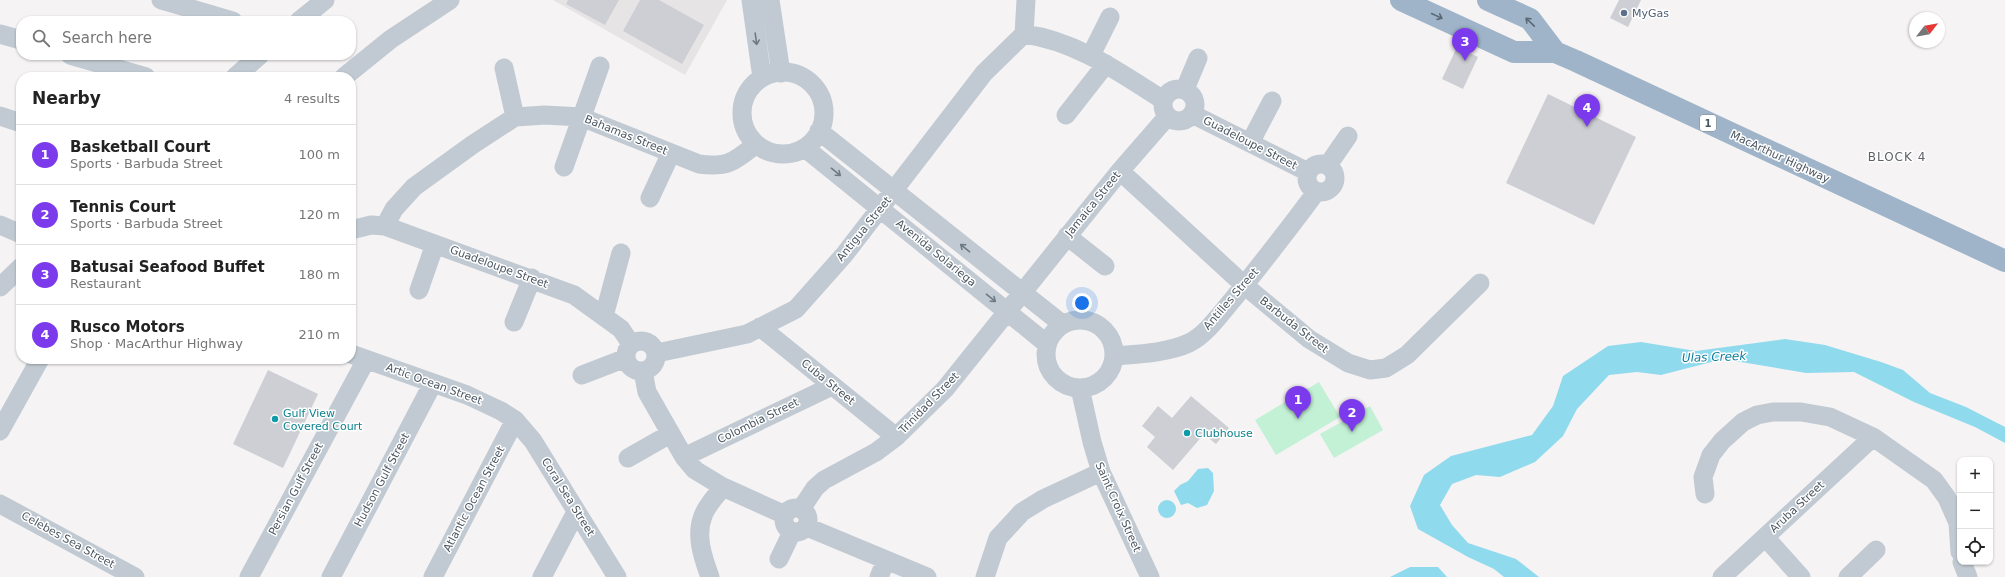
<!DOCTYPE html>
<html lang="en">
<head>
<meta charset="utf-8">
<style>
	body { margin:0; font-family:"DejaVu Sans",sans-serif; background:#f6f6f6; color:#222 }
	.controls { position:absolute; right:12px; bottom:12px; display:grid; overflow:hidden; border-radius:8px; box-shadow:0 1px 3px #0004 }
	.controls button { width:36px; height:36px; display:grid; place-items:center; padding:0; border:0; border-bottom:1px solid #e0e0e0; background:#fff; color:#222; font:20px sans-serif }
	.compass { position:absolute; left:1909px; top:12px; width:36px; height:36px; border-radius:50%; background:#fff; box-shadow:0 1px 3px #0004; rotate:59deg }
	.you { position:absolute; left:1082px; top:303px; width:14px; height:14px; margin:-10px; border:3px solid #fff; border-radius:50%; background:#1a73e8; box-shadow:0 0 0 6px #1a73e833 }
	.badge { display:grid; place-items:center; width:26px; height:26px; border-radius:50%; background:#7c3aed; color:#fff; font-size:13px; font-weight:700 }
	.pin { position:absolute; translate:-50% -33px; filter:drop-shadow(0 1px 2px #0008) }
	.pin::after { content:''; position:absolute; top:21px; width:14px; height:12px; background:inherit; clip-path:polygon(0 0,100% 0,50% 100%) }
	.list { margin:0; padding:0; list-style:none }
	h2 { display:flex; justify-content:space-between; align-items:center; height:52px; margin:0; padding:0 16px; font-size:17px }
	h2 small { font-size:13px; font-weight:400; color:#767676 }
	.list li { display:grid; grid-template-columns:26px 1fr auto; gap:12px; align-items:center; box-sizing:border-box; height:60px; padding:0 16px; border-top:1px solid #e0e0e0 }
	.list b { display:block; font-size:15px; white-space:nowrap }
	.list p { margin:0; font-size:13px; white-space:nowrap; color:#767676 }
	.list em { font-size:13px; font-style:normal; color:#767676 }
	.icon { flex:none; width:22px; height:22px; fill:none; stroke:currentColor; stroke-width:2; stroke-linecap:round; stroke-linejoin:round }
	.map { position:relative; flex:none; width:2005px; height:577px; overflow:hidden }
	.search { position:absolute; background:#fff; box-shadow:0 1px 3px #0004; left:16px; top:16px; width:340px; height:44px; display:flex; align-items:center; gap:10px; box-sizing:border-box; padding:0 14px; border-radius:16px; color:#767676; font-size:15px }
	.panel { position:absolute; background:#fff; box-shadow:0 1px 3px #0004; left:16px; top:72px; width:340px; height:292px; border-radius:16px }
	.map>svg:first-child { display:block }
	.education { fill:#e6e4e5 }
	.green { fill:#c3f1d5 }
	.water { fill:#90daee }
	.building { fill:#cdcfd5 }
	.lines { fill:none; stroke-linecap:round; stroke-linejoin:round }
	.minor { stroke:#c1cad2; stroke-width:19 }
	.trunk { stroke:#9fb4c9; stroke-width:22 }
	.oneway { stroke:#5b6976 }
	.oneway2 { stroke:#6e7983 }
	.service-dot { fill:#5c6f8a; stroke:#fff; stroke-width:1.5 }
	.culture-dot { fill:#0f9aa8; stroke:#fff; stroke-width:1.5 }
	.labels { text-anchor:middle; dominant-baseline:central; stroke-width:3; stroke-linejoin:round; paint-order:stroke }
	.shield { fill:#fff; stroke:#808990; stroke-width:1 }
	.shield-label { font-size:10px; font-weight:bold; fill:#4a5661 }
	.service-label { font-size:11px; fill:#4e5e75; stroke:#fff; text-anchor:start }
	.street-label { font-size:11px; fill:#4a5661; stroke:#fff }
	.culture-label { font-size:11px; fill:#0d838f; stroke:#fff; text-anchor:start }
	.neighbourhood-label { font-size:12px; letter-spacing:1px; fill:#5f6368; stroke:#fff }
	.water-label { font-size:12px; font-style:italic; fill:#0c7c9b; stroke:#fff }
</style>
</head>
<body>
<div class="map">
<svg width="2005" height="577" viewBox="0 0 2005 577">
	<rect width="100%" height="100%" fill="#f5f3f3"/>
	<path class="education" d="M553 0H727L685 75Z"/>
	<path class="green" d="M1319 382 1340 417 1276 455 1255 420Z
		M1370 406 1383 430 1334 458 1320 434Z"/>
	<path class="water" d="M1785 339 1825 345 1881 362 1903 370 1930 393 1966 407 2005 427V443L1975 427 1914 402 1854 372 1806 373 1723 359 1661 375 1637 372 1609 375 1577 409 1563 436 1535 462 1500 477 1476 475 1452 484 1440 505 1452 525 1468 543 1516 559 1539 577H1504L1494 569 1468 557 1418 529 1410 506 1424 475 1451 456 1532 435 1553 406 1563 376 1608 346 1641 342 1696 351Z
		M1208 468 1213 473 1214 491 1207 505 1197 508 1188 503 1181 505 1174 491 1180 485 1188 481 1198 469Z
		M1158 509a9 9 0 1 1 18 0a9 9 0 1 1-18 0Z
		M1410 567H1438L1447 577H1390Z"/>
	<path class="building" d="M568 0H619L605 25 566 4Z
		M640 0H659L704 25 682 64 623 31Z
		M1619 0H1641L1628 27 1610 18Z
		M1457 47 1478 57 1463 89 1442 79Z
		M1548 94 1636 137 1594 225 1506 183Z
		M268 370 318 394 283 468 233 444Z
		M1191 396 1229 428 1216 444 1204 434 1173 470 1147 447 1155 437 1142 426 1158 406 1172 418Z"/>
	<g class="lines">
		<path class="minor" d="M161 0 233 21
			M751 0 762 78
			M770 0 781 73
			M299 21 325 0
			M0 34 21 40
			M1024 34C1076 41 1119 72 1163 100
			M1024 34 1026 0
			M70 55 146 77
			M1091 55 1110 17
			M504 68 515 117
			M742 113a41 41 0 1 1 82 0a41 41 0 1 1-82 0Z
			M235 77 260 55
			M344 77 391 39 450 0
			M1163 105a16 16 0 1 1 32 0a16 16 0 1 1-32 0Z
			M1185 89 1198 58
			M1192 114 1308 172
			M1066 115 1106 64
			M0 116 21 123
			M819 131 1062 324
			M1250 143 1272 101
			M805 148 1047 344
			M1307 178a14 14 0 1 1 28 0a14 14 0 1 1-28 0Z
			M1328 165 1348 136
			M564 167 600 66
			M1120 171 1244 285 1309 339 1348 363 1370 370 1386 368 1407 355 1480 283
			M650 198 671 153
			M0 225 21 234
			M385 226 394 209 414 187 472 145 515 117 545 115 581 117 699 164C728 168 735 161 756 144
			M351 230 371 225 385 226 574 295 621 329 631 344
			M1067 236 1105 266
			M0 287 21 267
			M419 290 435 244
			M604 316 621 253
			M1046 354a34 34 0 1 1 68 0a34 34 0 1 1-68 0Z
			M514 322 532 278
			M760 327 896 437
			M626 356a15 15 0 1 1 30 0a15 15 0 1 1-30 0Z
			M657 353 747 334 796 309 844 255 984 73 1024 34
			M351 354 467 395 501 411 515 420 533 441 617 577
			M1114 356C1138 354 1167 353 1189 343 1207 334 1221 313 1234 298 1262 263 1290 228 1316 192
			M643 371 647 392 684 457 695 470 723 487 785 515
			M582 375 626 358
			M1080 388 1092 442 1101 472 1150 577
			M0 431 40 359
			M684 457 832 386
			M628 458 670 434
			M1705 494 1703 477 1711 455 1722 441 1743 422 1757 415 1773 412H1801L1830 417 1873 437 1934 480 1947 498 1958 523 1960 552
			M0 504 135 577
			M784 520a12 12 0 1 1 24 0a12 12 0 1 1-24 0Z
			M801 509 815 488 824 480 876 452 896 437 945 389 1120 171 1167 117
			M807 527 927 577
			M1765 537 1801 577
			M779 559 792 532
			M1962 562 1968 577
			M249 577 366 360
			M331 577 433 383
			M433 577 515 420
			M542 577 576 512
			M710 577C703 558 695 535 703 516 706 506 716 496 723 487
			M879 577 886 560
			M985 577 998 538 1022 512 1043 499 1101 472
			M1722 577 1873 437
			M1848 577 1876 550"/>
		<path class="trunk" d="M1401 0 1514 52H1555L1576 61 2005 261
			M1488 0 1530 19 1555 52"/>
	</g>
	<defs><path id="oneway-shaft" d="M-6 0H5M1.5-3L5.5 0L1.5 3" fill="none" stroke-width="1.6" stroke-linecap="round" stroke-linejoin="round"/></defs>
	<g class="oneway">
		<use href="#oneway-shaft" transform="translate(1437 16) rotate(25)"/>
		<use href="#oneway-shaft" transform="translate(1530 22) rotate(-136)"/>
	</g>
	<g class="oneway2">
		<use href="#oneway-shaft" transform="translate(756 39) rotate(82)"/>
		<use href="#oneway-shaft" transform="translate(836 172) rotate(39)"/>
		<use href="#oneway-shaft" transform="translate(965 248) rotate(-141)"/>
		<use href="#oneway-shaft" transform="translate(991 298) rotate(39)"/>
	</g>
	<circle class="service-dot" cx="1624" cy="13" r="4"/>
	<g class="culture-dot">
		<circle cx="275" cy="419" r="4"/>
		<circle cx="1187" cy="433" r="4"/>
	</g>
	<g class="labels">
		<rect class="shield" x="1700" y="115" width="16" height="16" rx="3"/>
		<g class="shield-label">
			<text x="1708" y="123">1</text>
		</g>
		<g class="service-label">
			<text x="1632" y="13">MyGas</text>
		</g>
		<g class="street-label">
			<text transform="translate(626 135) rotate(22)">Bahamas Street</text>
			<text transform="translate(1250 143) rotate(27)">Guadeloupe Street</text>
			<text transform="translate(1780 157) rotate(25)">MacArthur Highway</text>
			<text transform="translate(1093 204) rotate(-51)">Jamaica Street</text>
			<text transform="translate(864 229) rotate(-51)">Antigua Street</text>
			<text transform="translate(936 253) rotate(39)">Avenida Solariega</text>
			<text transform="translate(499 267) rotate(20)">Guadeloupe Street</text>
			<text transform="translate(1231 299) rotate(-49)">Antilles Street</text>
			<text transform="translate(1294 325) rotate(38)">Barbuda Street</text>
			<text transform="translate(828 382) rotate(39)">Cuba Street</text>
			<text transform="translate(434 384) rotate(20)">Artic Ocean Street</text>
			<text transform="translate(929 403) rotate(-46)">Trinidad Street</text>
			<text transform="translate(758 421) rotate(-26)">Colombia Street</text>
			<text transform="translate(382 480) rotate(-62)">Hudson Gulf Street</text>
			<text transform="translate(296 489) rotate(-62)">Persian Gulf Street</text>
			<text transform="translate(568 497) rotate(58)">Coral Sea Street</text>
			<text transform="translate(474 499) rotate(-62)">Atlantic Ocean Street</text>
			<text transform="translate(1118 507) rotate(66)">Saint Croix Street</text>
			<text transform="translate(1797 507) rotate(-43)">Aruba Street</text>
			<text transform="translate(68 540) rotate(29)">Celebes Sea Street</text>
		</g>
		<g class="culture-label">
			<text x="283" y="413">Gulf View<tspan x="283" dy="13">Covered Court</tspan></text>
			<text x="1195" y="433">Clubhouse</text>
		</g>
		<g class="neighbourhood-label">
			<text x="1897" y="157">BLOCK 4</text>
		</g>
		<g class="water-label">
			<text transform="translate(1714 357) rotate(-2)">Ulas Creek</text>
		</g>
	</g>
</svg>
<div class="controls">
<button>+</button>
<button>−</button>
<button><svg class="icon" aria-label="locate" viewBox="0 0 24 24"><circle cx="12" cy="12" r="6"/><path d="M12 2v4M12 18v4M2 12h4M18 12h4"/></svg></button>
</div>
<svg class="compass" viewBox="-18 -18 36 36"><path d="M0-13l5 13h-10z" fill="#e53935"/><path d="M0 13l5-13h-10z" fill="#767676"/></svg>
<div class="you"></div>
<div class="pin badge" style="left:1298px;top:419px">1</div>
<div class="pin badge" style="left:1352px;top:432px">2</div>
<div class="pin badge" style="left:1465px;top:61px">3</div>
<div class="pin badge" style="left:1587px;top:127px">4</div>
<div class="search"><svg class="icon" aria-label="search" viewBox="0 0 24 24"><circle cx="10" cy="10" r="6"/><path d="M15 15l6 6"/></svg>Search here</div>
<section class="panel">
<h2>Nearby<small>4 results</small></h2>
<ul class="list">
<li><span class="badge">1</span><div><b>Basketball Court</b><p>Sports · Barbuda Street</p></div><em>100 m</em></li>
<li><span class="badge">2</span><div><b>Tennis Court</b><p>Sports · Barbuda Street</p></div><em>120 m</em></li>
<li><span class="badge">3</span><div><b>Batusai Seafood Buffet</b><p>Restaurant</p></div><em>180 m</em></li>
<li><span class="badge">4</span><div><b>Rusco Motors</b><p>Shop · MacArthur Highway</p></div><em>210 m</em></li>
</ul>
</section>
</div>
</body>
</html>
